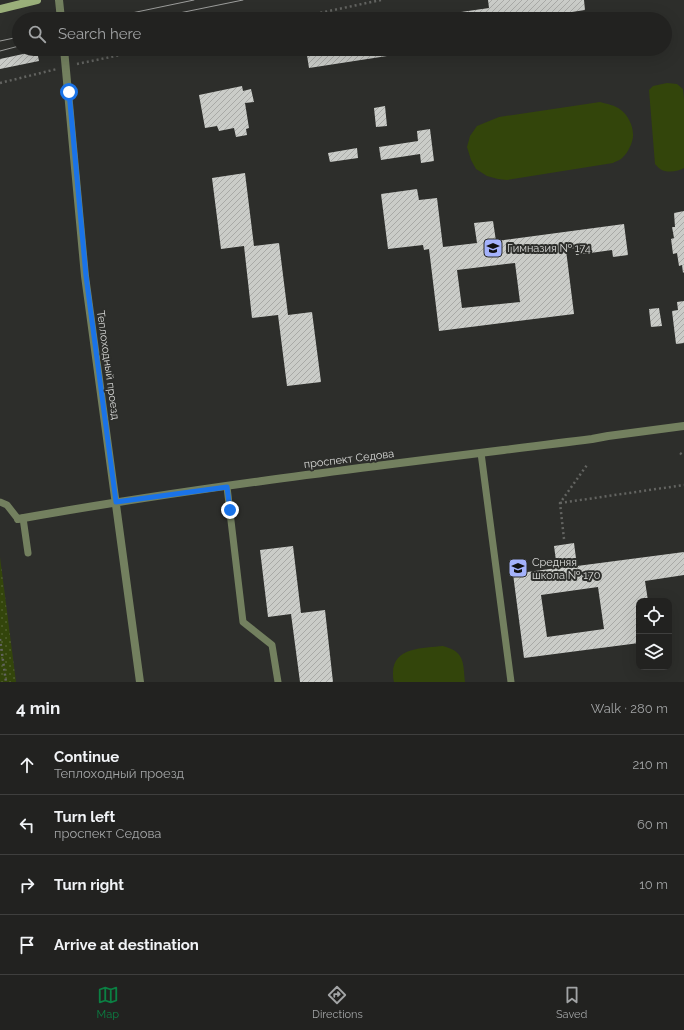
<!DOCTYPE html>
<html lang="en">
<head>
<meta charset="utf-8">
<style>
	body { margin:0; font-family:Raleway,sans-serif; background:#2e2f2d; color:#f1f3f6 }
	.controls { position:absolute; right:12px; bottom:12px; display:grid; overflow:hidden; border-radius:8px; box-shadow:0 4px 16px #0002 }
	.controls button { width:36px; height:36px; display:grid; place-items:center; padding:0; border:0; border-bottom:1px solid #3f3f3e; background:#222220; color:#f1f3f6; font:20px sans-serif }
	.stop { position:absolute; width:12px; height:12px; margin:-9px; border:3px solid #1a73e8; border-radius:50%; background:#fff }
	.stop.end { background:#1a73e8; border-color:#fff; box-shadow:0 1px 4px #0008 }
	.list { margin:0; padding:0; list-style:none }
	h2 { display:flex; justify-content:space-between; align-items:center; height:52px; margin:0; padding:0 16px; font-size:17px }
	h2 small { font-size:13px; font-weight:400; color:#a2a4a5 }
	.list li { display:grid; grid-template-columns:26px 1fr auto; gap:12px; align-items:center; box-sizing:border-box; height:60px; padding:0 16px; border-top:1px solid #3f3f3e }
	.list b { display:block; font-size:15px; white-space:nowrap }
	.list p { margin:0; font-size:13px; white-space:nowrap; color:#a2a4a5 }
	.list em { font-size:13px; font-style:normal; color:#a2a4a5 }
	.icon { flex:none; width:22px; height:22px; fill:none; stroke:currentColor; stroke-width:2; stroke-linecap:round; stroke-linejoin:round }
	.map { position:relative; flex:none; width:684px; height:682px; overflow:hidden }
	.search { position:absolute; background:#222220; box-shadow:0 4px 16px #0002; left:12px; right:12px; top:12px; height:44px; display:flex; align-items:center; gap:10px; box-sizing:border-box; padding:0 14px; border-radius:22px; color:#a2a4a5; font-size:15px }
	.sheet { height:292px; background:#222220 }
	nav { display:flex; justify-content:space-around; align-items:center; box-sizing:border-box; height:56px; border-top:1px solid #3f3f3e; background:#222220; font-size:11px; color:#a2a4a5 }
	nav a { display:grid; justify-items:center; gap:2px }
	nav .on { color:#0b8043 }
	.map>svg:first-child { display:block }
	.park { fill:url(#park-dots) }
	.pitch { fill:#33450b }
	.building { fill:url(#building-hatch); fill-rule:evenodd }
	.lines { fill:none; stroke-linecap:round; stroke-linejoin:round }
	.path { stroke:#636461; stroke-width:2.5; stroke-dasharray:2 3; stroke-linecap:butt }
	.service { stroke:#73805f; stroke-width:7 }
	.minor { stroke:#73805f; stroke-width:8 }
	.secondary { stroke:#9aaf7a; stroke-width:8 }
	.tram { stroke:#9d9e9c; stroke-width:1 }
	.route { stroke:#1a73e8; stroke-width:5 }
	.labels { text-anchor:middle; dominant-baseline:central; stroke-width:4; stroke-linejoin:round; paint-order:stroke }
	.poi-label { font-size:11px; fill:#d8d9d7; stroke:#2d2e2b; text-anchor:start }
	.street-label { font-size:11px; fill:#d8d9d7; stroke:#2d2e2b }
</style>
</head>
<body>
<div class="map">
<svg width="684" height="682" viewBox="0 0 684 682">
	<defs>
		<pattern id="park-dots" width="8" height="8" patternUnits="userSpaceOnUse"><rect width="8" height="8" fill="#33450b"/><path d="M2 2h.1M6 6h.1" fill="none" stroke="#505f2e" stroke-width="1.8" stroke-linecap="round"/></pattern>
		<pattern id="building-hatch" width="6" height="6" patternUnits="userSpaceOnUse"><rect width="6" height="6" fill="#caccc8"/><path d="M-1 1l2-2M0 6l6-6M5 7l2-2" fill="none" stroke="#a8a9a6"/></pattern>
	</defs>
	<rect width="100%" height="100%" fill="#2d2e2b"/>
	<path class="park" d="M0 557 16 682H0Z"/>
	<path class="pitch" d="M667 83 677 84 683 89 684 99V168C678 172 666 173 660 169 660 169 656 165 655 164L649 90 653 86Z
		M600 102C607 104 615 105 621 110 628 115 633 126 633 134 634 140 628 153 623 157 621 160 616 161 613 163L507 180 498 179 487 176 476 169 471 160 467 147 470 136 477 126 499 117Z
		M443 646C465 652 463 662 465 682H394C393 679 393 676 393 673 393 647 424 648 443 646Z"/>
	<path class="building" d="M488 0H584L585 10 526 19H419V18L489 8Z
		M306 49H400V54L309 68Z
		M37 51 39 61 0 69V59Z
		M242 86 243 91 251 89 254 102 245 103 249 128 246 129 247 135 236 137 234 128 219 131 217 126 205 128 199 95Z
		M385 106 387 126 376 127 374 108Z
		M430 129 434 161 421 163 420 154 381 160 379 147 418 141 417 131Z
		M357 148 358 158 330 162 328 153Z
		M245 173 254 246 279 243 288 315 312 312 321 382 287 386 278 315 252 318 244 246 221 249 212 178Z
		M417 189 419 200 437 198 443 247 477 243 474 223 493 221 496 241 624 224 628 255 613 257 612 250 576 255 575 248 566 250 574 314 439 331 429 249 424 250 423 245 388 249 381 194ZM515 263 520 302 462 308 457 270Z
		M684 211V272L683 273 682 265 679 266 677 253 673 254 671 239 674 238 672 227H675L674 213Z
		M684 301V343L676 344 672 311 678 310 677 302Z
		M659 308 662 326 651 327 649 309Z
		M574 543 577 566 684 552V575L645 581 648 601H639V643L524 658 513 574 557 568 554 546ZM598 587 604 629 547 637 541 595Z
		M293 546 301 613 325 610 333 682H300L291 614 268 617 260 550Z"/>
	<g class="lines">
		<path class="path" d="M291 19 381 0
			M77 64 149 49
			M0 83 57 69
			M680 453 684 456
			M560 503 684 485
			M564 539 560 503 587 465
			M0 639 6 682"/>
		<path class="service" d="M481 453 511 682
			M227 487 243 622 272 645 278 682
			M0 502 7 505 18 519
			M23 518 28 553"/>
		<path class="minor" d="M59 0 61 19
			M64 49 85 276 140 682
			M18 519C208 485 401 463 592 439L608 436 684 426"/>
		<path class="secondary" d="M0 9 37 0"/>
		<path class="tram" d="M103 19 194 0
			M150 19 243 0
			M0 41 19 37
			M0 51 19 46"/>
	</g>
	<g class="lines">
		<path class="route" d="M69 92 86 276 116 502 227 487 230 510"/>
	</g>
	<defs>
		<g id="school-square" transform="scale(1)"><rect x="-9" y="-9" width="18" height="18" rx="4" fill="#a4b2fc" stroke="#2d2e2b"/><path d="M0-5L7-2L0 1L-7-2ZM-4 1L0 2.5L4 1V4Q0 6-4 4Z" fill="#111"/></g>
	</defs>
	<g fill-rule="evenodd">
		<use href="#school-square" x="493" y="248"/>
		<use href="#school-square" x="518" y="568"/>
	</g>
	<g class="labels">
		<g class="poi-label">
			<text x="507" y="248">Гимназия № 174</text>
			<text x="532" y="562">Средняя<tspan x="532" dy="13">школа № 170</tspan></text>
		</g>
		<g class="street-label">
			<text transform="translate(108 365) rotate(82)">Теплоходный проезд</text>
			<text transform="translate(349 459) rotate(-7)">проспект Седова</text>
		</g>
	</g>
</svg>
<div class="controls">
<button><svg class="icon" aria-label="locate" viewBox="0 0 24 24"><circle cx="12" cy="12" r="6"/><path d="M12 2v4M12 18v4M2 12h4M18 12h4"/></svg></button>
<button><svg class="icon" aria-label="layers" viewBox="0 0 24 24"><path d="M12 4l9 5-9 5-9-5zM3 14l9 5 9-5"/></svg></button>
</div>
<div class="stop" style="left:69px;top:92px"></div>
<div class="stop end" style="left:230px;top:510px"></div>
<div class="search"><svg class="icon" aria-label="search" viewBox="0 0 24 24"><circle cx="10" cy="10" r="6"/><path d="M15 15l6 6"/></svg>Search here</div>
</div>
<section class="sheet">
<h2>4 min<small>Walk · 280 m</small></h2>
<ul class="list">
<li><svg class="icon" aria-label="ahead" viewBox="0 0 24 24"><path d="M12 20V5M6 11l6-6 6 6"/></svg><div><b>Continue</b><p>Теплоходный проезд</p></div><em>210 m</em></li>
<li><svg class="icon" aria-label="left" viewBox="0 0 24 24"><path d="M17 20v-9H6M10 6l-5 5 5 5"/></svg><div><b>Turn left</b><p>проспект Седова</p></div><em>60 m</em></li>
<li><svg class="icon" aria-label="right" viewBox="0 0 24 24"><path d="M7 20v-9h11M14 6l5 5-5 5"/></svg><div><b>Turn right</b></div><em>10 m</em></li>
<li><svg class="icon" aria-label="arrive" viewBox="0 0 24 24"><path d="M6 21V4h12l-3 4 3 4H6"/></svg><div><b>Arrive at destination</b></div></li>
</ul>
</section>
<nav>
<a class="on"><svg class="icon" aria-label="map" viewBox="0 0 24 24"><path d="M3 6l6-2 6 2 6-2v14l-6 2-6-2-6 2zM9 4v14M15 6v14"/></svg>Map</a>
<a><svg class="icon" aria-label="directions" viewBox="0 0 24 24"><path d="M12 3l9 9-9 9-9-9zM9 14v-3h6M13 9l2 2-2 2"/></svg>Directions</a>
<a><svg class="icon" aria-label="saved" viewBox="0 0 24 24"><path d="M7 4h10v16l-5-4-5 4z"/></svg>Saved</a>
</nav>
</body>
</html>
